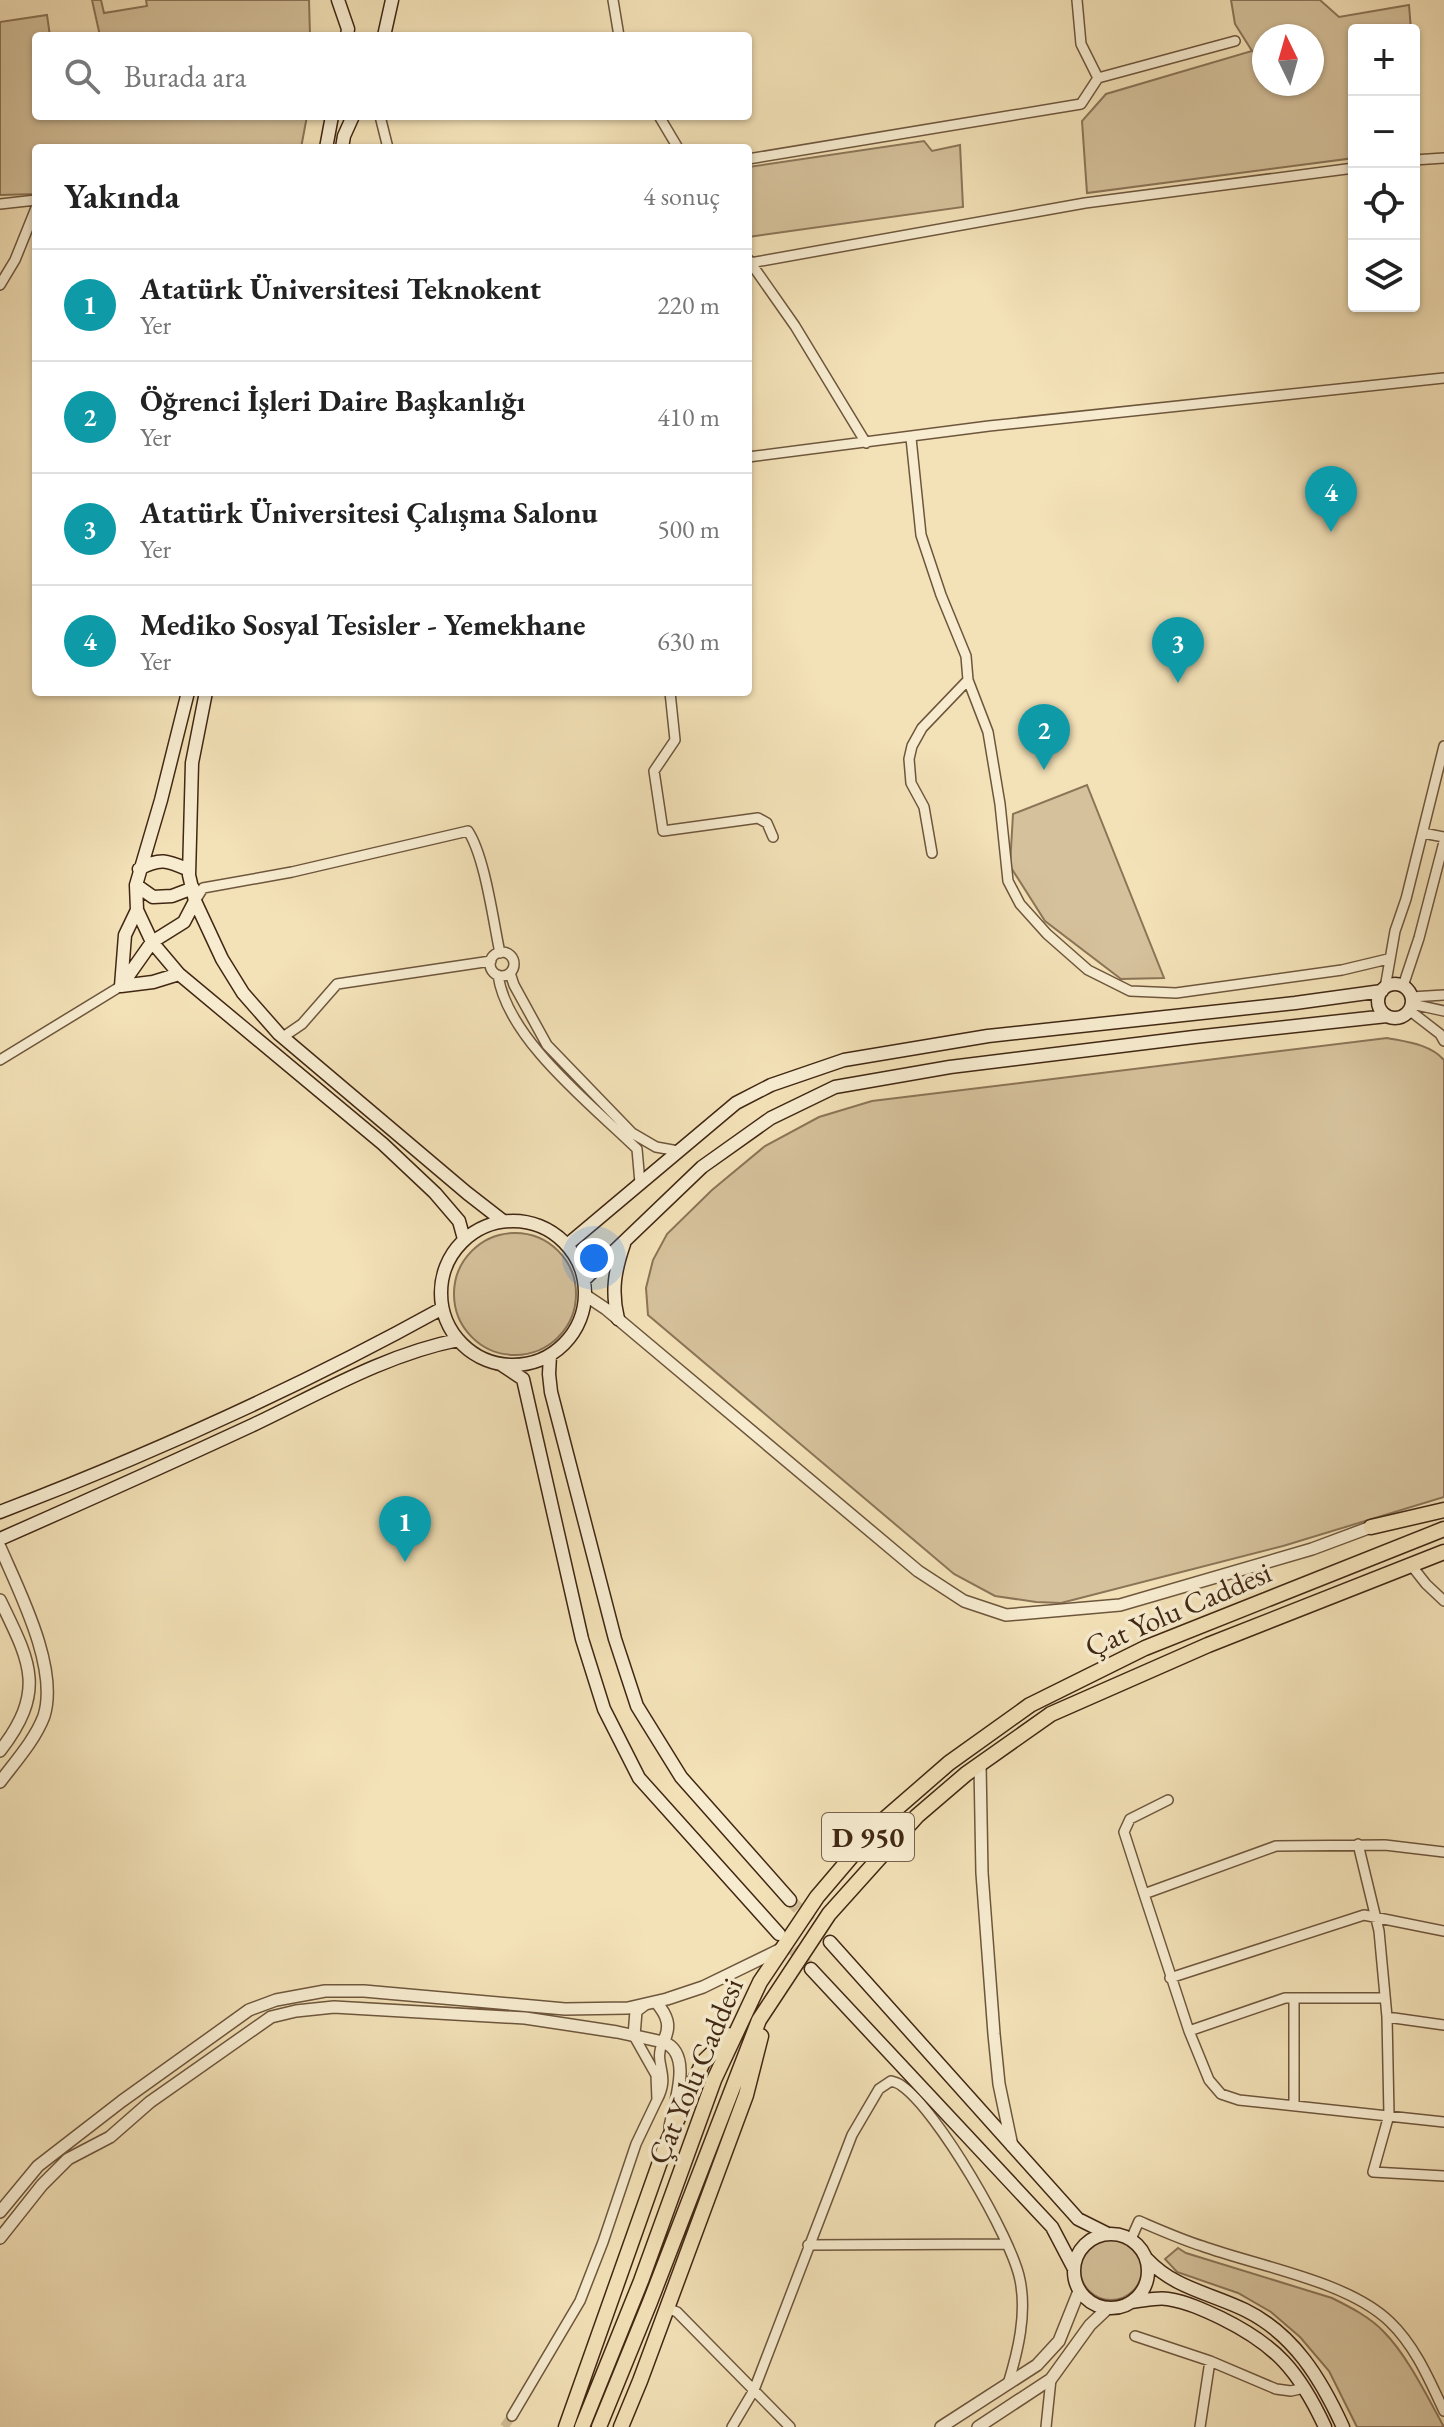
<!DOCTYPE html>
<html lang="tr">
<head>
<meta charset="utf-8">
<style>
	body { margin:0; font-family:"EB Garamond",serif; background:#f6f6f6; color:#222 }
	.controls { position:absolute; right:24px; top:24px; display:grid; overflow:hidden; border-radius:8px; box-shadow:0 2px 6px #0004 }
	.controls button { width:72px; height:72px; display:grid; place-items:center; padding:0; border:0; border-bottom:2px solid #e0e0e0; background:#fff; color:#222; font:40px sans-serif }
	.compass { position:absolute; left:1252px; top:24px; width:72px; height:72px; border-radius:50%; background:#fff; box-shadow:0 2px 6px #0004; rotate:355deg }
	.you { position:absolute; left:594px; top:1258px; width:28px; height:28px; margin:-20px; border:6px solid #fff; border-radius:50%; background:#1a73e8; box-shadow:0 0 0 12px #1a73e833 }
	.badge { display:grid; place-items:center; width:52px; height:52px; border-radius:50%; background:#8f2418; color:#fff; font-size:26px; font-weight:700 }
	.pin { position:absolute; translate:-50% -66px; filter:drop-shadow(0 2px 4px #0008) }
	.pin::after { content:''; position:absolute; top:42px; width:28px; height:24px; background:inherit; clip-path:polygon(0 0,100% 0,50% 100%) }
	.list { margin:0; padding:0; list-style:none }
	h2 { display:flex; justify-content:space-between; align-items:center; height:104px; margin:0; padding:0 32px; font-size:34px }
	h2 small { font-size:26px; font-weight:400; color:#767676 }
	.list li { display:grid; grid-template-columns:52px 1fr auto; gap:24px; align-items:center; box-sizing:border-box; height:112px; padding:0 32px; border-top:2px solid #e0e0e0 }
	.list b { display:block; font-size:30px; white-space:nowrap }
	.list p { margin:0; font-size:26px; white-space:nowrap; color:#767676 }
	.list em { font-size:26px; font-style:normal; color:#767676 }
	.icon { flex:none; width:44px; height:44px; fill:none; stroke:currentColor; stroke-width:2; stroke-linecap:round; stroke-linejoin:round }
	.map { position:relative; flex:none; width:1444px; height:2427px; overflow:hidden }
	.search { position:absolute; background:#fff; box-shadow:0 2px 6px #0004; left:32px; top:32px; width:720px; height:88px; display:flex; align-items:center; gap:20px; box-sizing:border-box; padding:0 28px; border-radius:8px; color:#767676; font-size:30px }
	.panel { position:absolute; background:#fff; box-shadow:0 2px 6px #0004; left:32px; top:144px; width:720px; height:552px; border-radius:8px }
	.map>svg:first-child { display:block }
	.green { fill:#d5c19b; stroke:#8b7457; stroke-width:2; fill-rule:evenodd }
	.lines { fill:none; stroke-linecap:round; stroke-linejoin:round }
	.minor-tunnel { stroke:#cfbc96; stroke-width:9; stroke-dasharray:9 4.5; stroke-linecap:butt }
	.secondary-tunnel { stroke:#cfbc96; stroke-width:12; stroke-dasharray:12 6; stroke-linecap:butt }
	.minor-casing { stroke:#6e563c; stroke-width:12 }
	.tertiary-casing { stroke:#6e563c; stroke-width:14 }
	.secondary-casing { stroke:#412713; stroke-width:15 }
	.trunk-casing { stroke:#412713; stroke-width:17 }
	.minor { stroke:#f7ecd0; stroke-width:9 }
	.tertiary { stroke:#f7ecd0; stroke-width:11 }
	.secondary { stroke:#f7ecd0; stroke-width:12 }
	.trunk { stroke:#f3e1b7; stroke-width:14 }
	.labels { text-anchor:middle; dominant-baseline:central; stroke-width:7; stroke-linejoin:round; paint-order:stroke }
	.shield { fill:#f7ecd0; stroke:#78624c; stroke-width:2 }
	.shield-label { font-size:28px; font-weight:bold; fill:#412713 }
	.street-label { font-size:30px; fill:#412713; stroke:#f7ecd0 }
</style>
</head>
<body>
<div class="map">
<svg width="1444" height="2427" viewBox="0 0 1444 2427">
	<rect width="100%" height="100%" fill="#f3e1b7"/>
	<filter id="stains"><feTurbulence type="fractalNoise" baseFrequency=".0025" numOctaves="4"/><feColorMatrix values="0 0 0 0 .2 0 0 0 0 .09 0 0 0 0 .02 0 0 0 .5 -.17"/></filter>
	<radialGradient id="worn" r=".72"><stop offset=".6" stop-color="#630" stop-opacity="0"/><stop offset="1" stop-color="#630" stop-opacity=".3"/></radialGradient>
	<path class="green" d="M92 0H101L104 13 147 6 146 0H309L310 36H100Z
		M1231 0H1320L1339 17 1409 5 1411 30H1354V158L1087 193 1082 121 1106 94 1252 51 1235 24ZM1264 36H1312V84H1264Z
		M47 15 50 36H36V116H307L301 148H36V194L0 195V22Z
		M924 141 932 151 960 145 963 207 748 237V167Z
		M1087 785 1164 978 1121 979 1045 921 1010 866 1013 814Z
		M1387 1038C1407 1042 1430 1044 1444 1060V1497L1283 1546 1061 1603 1036 1602 995 1596 954 1574 648 1315 646 1288 653 1260 667 1234 712 1190 765 1146 819 1117 872 1101Z
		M454 1294a61 61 0 1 1 122 0a61 61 0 1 1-122 0Z
		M1080 2269a31 31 0 1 1 62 0a31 31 0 1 1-62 0Z
		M1178 2248 1186 2253 1332 2298C1350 2307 1370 2317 1384 2332 1407 2355 1428 2398 1444 2427H1357L1329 2371 1300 2337 1271 2312 1238 2293 1177 2272 1165 2259Z"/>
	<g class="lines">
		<path class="minor-tunnel" d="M504 2427 512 2416"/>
		<path class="secondary-tunnel" d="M790 1900 830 1942
			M781 1936 811 1969"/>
		<g class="minor-casing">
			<path id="minor" d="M613 0 619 36
				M1077 0 1081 44 1098 78
				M380 116 388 148
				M659 116 678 148
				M748 159 1081 104 1098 78 1235 41
				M1414 160 1444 158
				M0 204 36 200
				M748 259 795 326 866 443
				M750 263 1085 203 1354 168
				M0 285 15 260 36 208
				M911 438 921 535 941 595 966 656 968 680 922 728 912 746 909 759 911 783 924 807 932 853
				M748 457 989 426 1444 378
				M968 680 988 732 1000 804 1008 881 1020 904 1047 934 1088 970 1130 991 1176 993 1342 970 1388 959
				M670 692 675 740 654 771 663 831 758 818 767 823 773 837
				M1423 833 1444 837
				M195 901 203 888 292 872 468 831C485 857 493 920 500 953
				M490 964a12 12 0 1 1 24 0a12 12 0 1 1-24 0Z
				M510 973 514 985 547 1045 632 1133 656 1147 678 1151
				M498 975C507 1039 592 1105 637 1149L640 1183
				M1403 986 1419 938 1444 842
				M1385 988 1395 931 1406 899 1444 746
				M1411 997 1444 995
				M1412 1004 1444 1011
				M1409 1010 1440 1034 1444 1041
				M283 1037 302 1024 337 984 491 961
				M0 1060 121 986
				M1411 1565 1426 1584 1444 1601
				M1358 1844 1379 1931 1387 2017 1389 2115 1373 2172 1444 2176
				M1444 1852 1385 1845 1276 1846 1144 1894 1189 2031 1209 2080 1221 2094 1239 2100 1444 2122
				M1144 1894 1124 1832 1130 1819 1168 1800
				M1170 1978 1364 1915 1444 1931
				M1387 2017 1444 2025
				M1189 2031 1285 1998H1385
				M634 2036 656 2075 657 2100C672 2073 652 2064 663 2042
				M1294 2104V1998
				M1131 2239 1139 2221C1160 2230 1180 2239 1202 2246 1257 2266 1348 2281 1390 2322 1415 2346 1429 2379 1444 2411
				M808 2245 1007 2244
				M667 2308 677 2312 790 2427
				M1135 2336 1210 2361 1276 2389 1291 2391 1304 2388
				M512 2416 580 2301 603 2242 636 2144 657 2100
				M732 2427 754 2390 852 2135 879 2089 891 2081C894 2082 899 2083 902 2086 937 2110 1012 2238 1020 2280 1027 2314 1018 2351 1008 2384
				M1046 2427 1051 2379
				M1200 2427 1210 2361"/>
		</g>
		<g class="tertiary-casing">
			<path id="tertiary" d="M585 1295 606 1309 918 1571 964 1601 1006 1615 1120 1605 1312 1549 1371 1527
				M0 1547C19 1591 59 1668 44 1716 35 1740 15 1762 0 1782
				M0 1600C30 1662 47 1690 0 1751
				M980 1765 982 1873 994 2034 999 2084 1012 2146
				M656 2002C667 2015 672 2026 663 2042
				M634 2036 636 2011 644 2005
				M0 2212 38 2166 122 2101 249 2010 276 2000 325 1991H364L565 2009 628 2008 667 1999 703 1987 781 1949
				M0 2238 42 2185 68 2159 110 2137 150 2102 271 2017 296 2011 334 2007 525 2018 617 2032 663 2042C694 2053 674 2104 670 2127
				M941 2427 1037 2365 1059 2341 1079 2291
				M978 2427 1051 2379 1090 2325 1108 2308"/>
		</g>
		<g class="secondary-casing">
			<path id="secondary" d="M338 0 348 29 347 36
				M384 36 392 0
				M326 148 332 116
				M342 148 344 136 353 116
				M188 692 161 800 136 885 137 910 152 942 179 974 383 1144 435 1193 459 1221 464 1239
				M206 692 192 763 189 875 195 901 222 959 243 993 279 1034 467 1193 503 1221
				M139 869C161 857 168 861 189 870
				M136 885 153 897 172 896 193 888
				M1378 1001a17 17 0 1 1 34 0a17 17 0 1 1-34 0Z
				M121 986 152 942 184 922 195 901
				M121 986 125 935 137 910
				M121 986 153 982 179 974
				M441 1293a72 72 0 1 1 144 0a72 72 0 1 1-144 0Z
				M567 1245 736 1103 771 1085 844 1060 988 1036 1295 1003 1382 991
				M584 1280 702 1167 771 1118 835 1087 950 1067 1194 1037 1387 1016
				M618 1319C611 1291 615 1270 624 1244
				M550 1355 549 1374 551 1392 615 1639 637 1706 681 1777 790 1900
				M502 1365 523 1379 582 1639 604 1709 639 1778 779 1934
				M0 1512C151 1454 300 1387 441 1309
				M0 1539C86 1501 171 1463 255 1424 320 1393 387 1354 458 1340
				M830 1942 1078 2219 1106 2233
				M811 1969 1052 2227 1073 2267
				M1074 2271a37 37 0 1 1 74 0a37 37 0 1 1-74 0Z
				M1147 2259C1174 2288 1210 2293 1245 2310 1294 2334 1321 2379 1343 2427
				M1131 2302C1143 2301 1157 2297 1168 2299 1187 2302 1204 2310 1221 2318 1276 2345 1299 2371 1325 2427"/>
		</g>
		<g class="trunk-casing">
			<path id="trunk" d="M1371 1527 1444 1510
				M566 2427 666 2145 703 2062 731 2035
				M582 2427 641 2281 714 2080 760 1982 817 1897 880 1823 949 1763 1030 1705 1145 1648 1444 1529
				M599 2427 650 2302 759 2020 829 1914 917 1816 966 1774 1051 1714 1208 1645 1444 1552
				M621 2427 640 2381 746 2095 761 2036"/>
		</g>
		<use href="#minor" class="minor"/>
		<use href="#tertiary" class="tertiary"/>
		<use href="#secondary" class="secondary"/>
		<use href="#trunk" class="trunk"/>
	</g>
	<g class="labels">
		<rect class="shield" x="822" y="1813" width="92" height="48" rx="6"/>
		<g class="shield-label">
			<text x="868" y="1837">D 950</text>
		</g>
		<g class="street-label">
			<text transform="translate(1178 1609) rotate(-23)">Çat Yolu Caddesi</text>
			<text transform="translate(695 2071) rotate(-67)">Çat Yolu Caddesi</text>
		</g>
	</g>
	<rect width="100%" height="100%" filter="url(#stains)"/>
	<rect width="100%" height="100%" fill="url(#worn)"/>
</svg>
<div class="controls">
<button>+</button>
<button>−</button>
<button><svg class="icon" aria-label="locate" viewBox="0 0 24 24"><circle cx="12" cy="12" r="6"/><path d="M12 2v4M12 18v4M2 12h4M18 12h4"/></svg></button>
<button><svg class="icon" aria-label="layers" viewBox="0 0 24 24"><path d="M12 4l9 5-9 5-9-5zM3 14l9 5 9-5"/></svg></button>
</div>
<svg class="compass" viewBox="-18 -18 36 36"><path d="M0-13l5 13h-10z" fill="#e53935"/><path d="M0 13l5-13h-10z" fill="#767676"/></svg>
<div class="you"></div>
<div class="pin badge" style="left:405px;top:1562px;background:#0f9aa8">1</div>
<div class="pin badge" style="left:1044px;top:770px;background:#0f9aa8">2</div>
<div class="pin badge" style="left:1178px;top:683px;background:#0f9aa8">3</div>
<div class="pin badge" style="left:1331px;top:532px;background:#0f9aa8">4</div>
<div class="search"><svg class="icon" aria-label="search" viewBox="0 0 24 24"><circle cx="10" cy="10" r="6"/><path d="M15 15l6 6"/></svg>Burada ara</div>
<section class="panel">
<h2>Yakında<small>4 sonuç</small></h2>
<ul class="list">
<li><span class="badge" style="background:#0f9aa8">1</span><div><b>Atatürk Üniversitesi Teknokent</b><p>Yer</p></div><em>220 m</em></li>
<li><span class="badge" style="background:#0f9aa8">2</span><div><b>Öğrenci İşleri Daire Başkanlığı</b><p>Yer</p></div><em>410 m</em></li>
<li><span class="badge" style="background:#0f9aa8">3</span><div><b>Atatürk Üniversitesi Çalışma Salonu</b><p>Yer</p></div><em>500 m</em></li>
<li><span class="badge" style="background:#0f9aa8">4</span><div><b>Mediko Sosyal Tesisler - Yemekhane</b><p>Yer</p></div><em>630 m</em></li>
</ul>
</section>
</div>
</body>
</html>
